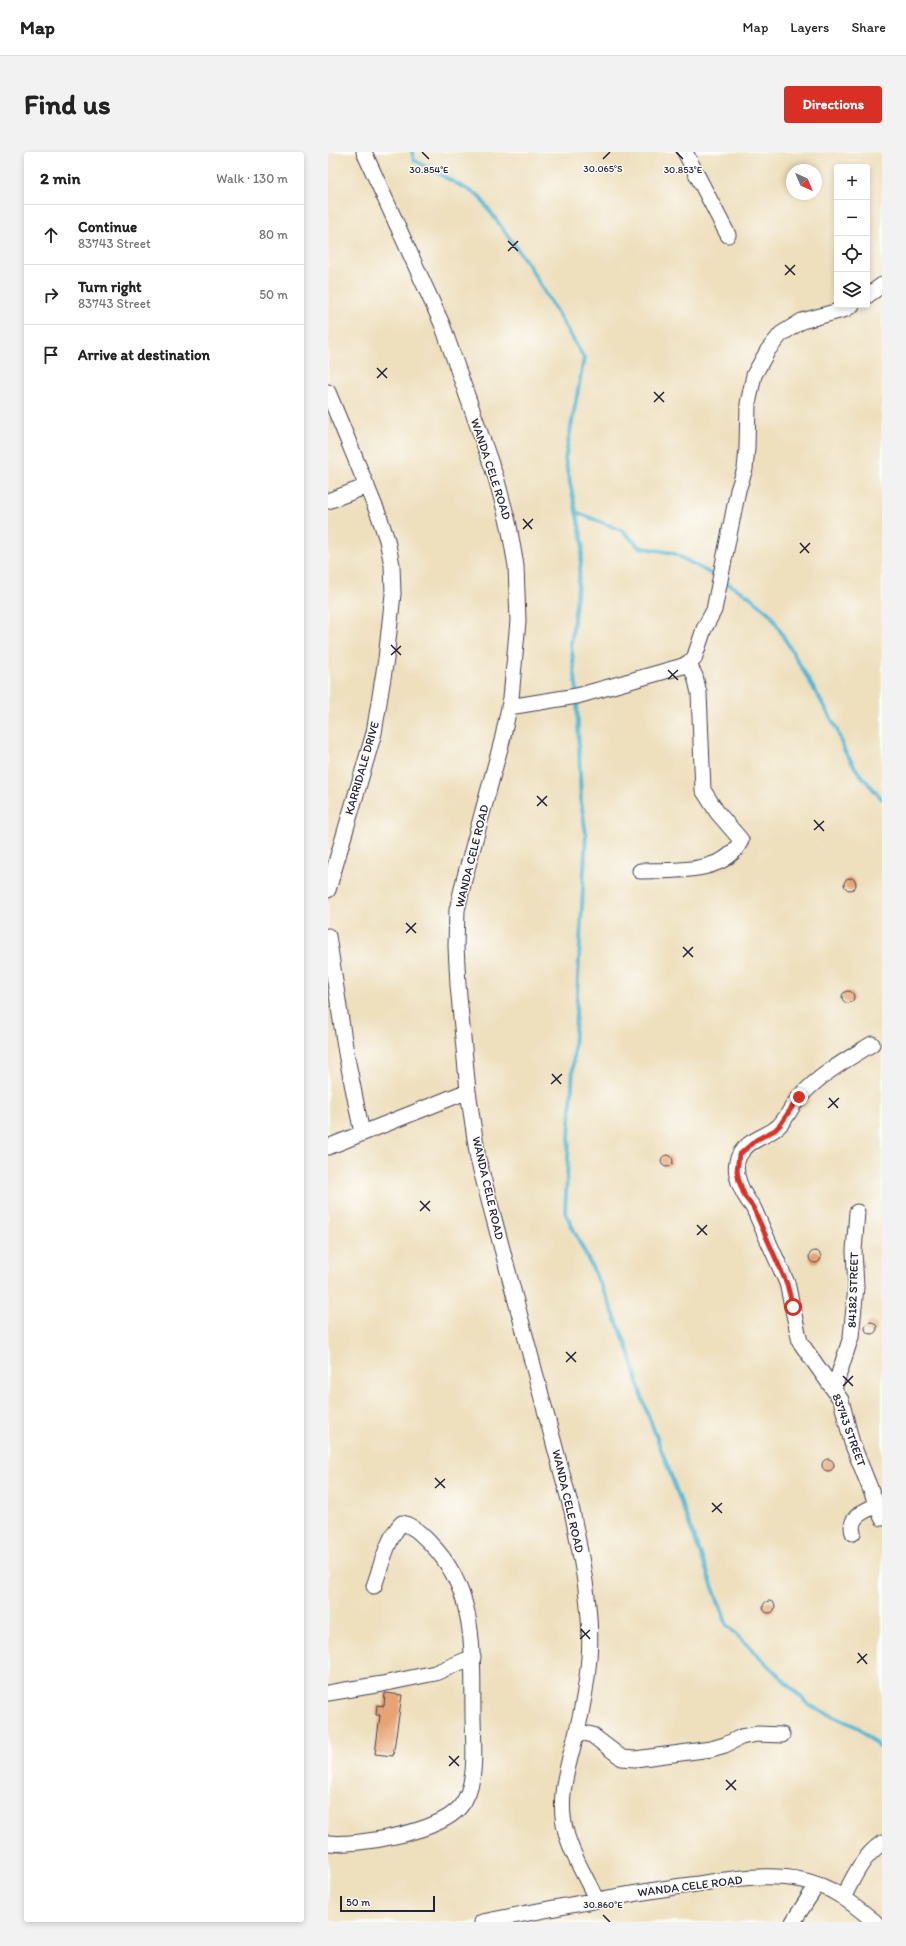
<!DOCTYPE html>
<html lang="en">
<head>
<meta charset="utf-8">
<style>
	body { margin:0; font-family:Itim,sans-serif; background:#f2f2f2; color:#222 }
	.controls { position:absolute; right:12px; top:12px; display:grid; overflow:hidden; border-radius:4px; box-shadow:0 2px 6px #0003 }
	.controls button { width:36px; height:36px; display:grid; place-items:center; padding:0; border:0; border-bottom:1px solid #e0e0e0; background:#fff; color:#222; font:20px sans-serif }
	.compass { position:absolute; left:458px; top:12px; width:36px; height:36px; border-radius:50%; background:#fff; box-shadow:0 2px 6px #0003; rotate:136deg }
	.scale { position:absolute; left:12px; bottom:10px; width:95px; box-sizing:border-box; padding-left:4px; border:2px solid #22223b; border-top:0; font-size:11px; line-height:14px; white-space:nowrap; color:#22223b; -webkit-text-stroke:3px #fdfcf7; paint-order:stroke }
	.stop { position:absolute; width:12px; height:12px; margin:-9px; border:3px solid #d93025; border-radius:50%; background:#fff }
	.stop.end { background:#d93025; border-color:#fff; box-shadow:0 1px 4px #0008 }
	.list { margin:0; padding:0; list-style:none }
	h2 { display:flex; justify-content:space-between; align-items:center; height:52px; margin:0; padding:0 16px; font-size:17px }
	h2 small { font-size:13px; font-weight:400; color:#767676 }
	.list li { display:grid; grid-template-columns:26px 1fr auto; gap:12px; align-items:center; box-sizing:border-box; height:60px; padding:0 16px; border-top:1px solid #e0e0e0 }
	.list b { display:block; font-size:15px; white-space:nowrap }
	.list p { margin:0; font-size:13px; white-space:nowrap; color:#767676 }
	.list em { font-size:13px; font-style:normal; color:#767676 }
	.icon { flex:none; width:22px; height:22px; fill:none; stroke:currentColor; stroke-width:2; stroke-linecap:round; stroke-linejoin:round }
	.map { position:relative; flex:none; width:554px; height:1770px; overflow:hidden; border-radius:4px }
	header { display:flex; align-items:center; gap:24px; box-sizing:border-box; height:56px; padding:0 20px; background:#fff; border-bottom:1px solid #e0e0e0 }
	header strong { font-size:19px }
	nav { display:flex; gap:22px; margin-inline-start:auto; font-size:14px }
	.intro { display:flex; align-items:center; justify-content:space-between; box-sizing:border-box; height:96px; padding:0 24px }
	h1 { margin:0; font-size:28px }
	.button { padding:10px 18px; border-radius:4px; background:#d93025; color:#fff; font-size:14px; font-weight:700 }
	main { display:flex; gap:24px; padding:0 24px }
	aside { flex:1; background:#fff; border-radius:4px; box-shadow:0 2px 6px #0003 }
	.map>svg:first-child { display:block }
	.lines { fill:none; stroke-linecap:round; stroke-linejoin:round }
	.stream { stroke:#56b8d5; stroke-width:4 }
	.building { fill:#e7a373 }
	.minor-casing { stroke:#413e4e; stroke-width:17 }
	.minor { stroke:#fff; stroke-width:15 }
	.route { stroke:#d93025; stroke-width:5 }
	.ticks { fill:none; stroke:#22223b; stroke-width:1.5 }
	.labels { text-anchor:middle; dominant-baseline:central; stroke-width:3; stroke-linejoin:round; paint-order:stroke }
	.street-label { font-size:12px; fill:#22223b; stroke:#fdfcf7 }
	.ticks-label { font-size:10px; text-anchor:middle; fill:#22223b; stroke:#fdfcf7; stroke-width:3; stroke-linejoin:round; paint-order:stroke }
</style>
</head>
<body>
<header>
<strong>Map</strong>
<nav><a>Map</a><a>Layers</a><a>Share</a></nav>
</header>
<div class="intro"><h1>Find us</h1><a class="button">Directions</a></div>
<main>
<aside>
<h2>2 min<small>Walk · 130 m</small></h2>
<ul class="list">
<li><svg class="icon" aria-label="ahead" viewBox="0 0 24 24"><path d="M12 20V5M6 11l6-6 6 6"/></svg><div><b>Continue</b><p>83743 Street</p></div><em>80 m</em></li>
<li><svg class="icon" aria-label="right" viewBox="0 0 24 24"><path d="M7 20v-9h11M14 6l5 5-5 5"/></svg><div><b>Turn right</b><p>83743 Street</p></div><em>50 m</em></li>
<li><svg class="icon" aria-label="arrive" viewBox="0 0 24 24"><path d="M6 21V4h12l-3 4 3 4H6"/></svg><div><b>Arrive at destination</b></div></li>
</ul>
</aside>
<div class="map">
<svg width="554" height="1770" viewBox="0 0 554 1770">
	<rect width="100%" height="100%" fill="#fdfcf7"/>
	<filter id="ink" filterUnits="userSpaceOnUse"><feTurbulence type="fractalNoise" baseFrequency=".025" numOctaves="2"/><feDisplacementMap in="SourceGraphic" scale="8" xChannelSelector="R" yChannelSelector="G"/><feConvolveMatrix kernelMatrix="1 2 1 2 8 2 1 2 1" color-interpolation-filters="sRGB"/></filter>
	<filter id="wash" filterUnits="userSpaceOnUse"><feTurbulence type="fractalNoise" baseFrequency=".012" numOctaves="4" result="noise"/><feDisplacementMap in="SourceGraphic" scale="16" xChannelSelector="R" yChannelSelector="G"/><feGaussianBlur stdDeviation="0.9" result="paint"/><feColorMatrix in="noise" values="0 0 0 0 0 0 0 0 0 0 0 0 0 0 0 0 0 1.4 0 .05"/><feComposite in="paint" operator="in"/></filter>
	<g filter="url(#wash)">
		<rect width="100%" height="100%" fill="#eedfbd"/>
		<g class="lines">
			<path class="stream" d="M84 0 86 8 151 44 200 112 256 206 237 307 255 392 243 492 249 540
				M248 360 295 379 311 395 345 401 389 425
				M395 429 421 444 443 463 508 575 516 598 530 620 554 647
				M249 547 253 649 258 682 237 1060 279 1146 302 1202 315 1249 399 1473 481 1553 531 1576 551 1595"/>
		</g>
		<g id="blocks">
			<path class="building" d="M516 732a6 6 0 1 1 12 0a6 6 0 1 1-12 0Z
				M514 845a6 6 0 1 1 12 0a6 6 0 1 1-12 0Z
				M333 1009a6 6 0 1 1 12 0a6 6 0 1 1-12 0Z
				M481 1105a6 6 0 1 1 12 0a6 6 0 1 1-12 0Z
				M537 1176a6 6 0 1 1 12 0a6 6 0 1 1-12 0Z
				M494 1313a6 6 0 1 1 12 0a6 6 0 1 1-12 0Z
				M435 1455a6 6 0 1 1 12 0a6 6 0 1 1-12 0Z
				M57 1541 74 1543 65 1604 47 1602 52 1563H48L49 1553 56 1554Z"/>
		</g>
	</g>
	<g filter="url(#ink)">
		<use href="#blocks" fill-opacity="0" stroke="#413e4e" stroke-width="1"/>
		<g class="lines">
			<g class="minor-casing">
				<path id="minor" d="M36 0 114 172 169 329 181 374 188 414 190 469 183 546 174 589 136 728 129 758 128 794 130 833 140 939 150 1007 244 1359C253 1404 265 1460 261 1506 259 1531 254 1559 248 1583 239 1617 228 1649 239 1684 245 1705 259 1727 268 1747
					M357 0 400 83
					M539 144 554 133
					M0 240 51 364 59 388 64 413 65 442 58 507 46 581 0 738
					M0 349 39 334
					M181 555 249 544 355 514 366 507 376 477 386 458 410 338 417 317 419 296 420 252 426 223 440 198 453 182 474 169 518 157 524 153
					M312 719C342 718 399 723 413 688L389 660 375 638 371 541 367 524 360 511
					M0 784 18 901 34 981
					M544 892C518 908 491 923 471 946 462 955 458 970 447 977 435 986 418 989 411 1004 403 1020 415 1043 425 1055L459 1131 472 1190 513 1248 524 1291 554 1366
					M0 995 140 939
					M506 1237 523 1185 528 1135 526 1099 529 1060
					M525 1381C520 1364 537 1359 549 1353
					M0 1541 54 1532 107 1521 145 1505
					M249 1579 264 1583 294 1606 307 1607 383 1597 397 1593 413 1585 429 1582 454 1583
					M0 1691C31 1694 111 1680 132 1655 151 1632 145 1592 145 1564 144 1501 150 1438 101 1390 93 1382 86 1374 74 1371 60 1384 53 1415 46 1434
					M516 1744C526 1724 535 1704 554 1691
					M154 1770C220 1757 286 1744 354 1734 393 1729 435 1720 474 1728 504 1734 524 1751 547 1770
					M465 1770 489 1733"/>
			</g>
			<use href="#minor" class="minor"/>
		</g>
	</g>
	<g class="lines" filter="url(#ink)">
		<path class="route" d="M465 1155 459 1132 425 1055 417 1045 411 1029 409 1019 411 1003 428 988 447 978 452 973 471 945"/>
	</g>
	<path class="ticks" d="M94 0 101 7M348 0 355 7M275 7 282 0M180 89 190 99M180 99 190 89M457 113 467 123M457 123 467 113M49 216 59 226M49 226 59 216M326 240 336 250M326 250 336 240M195 367 204 377M195 377 205 367M472 391 481 401M472 401 482 391M63 493 73 503M63 503 73 494M340 518 350 528M340 527 350 518M209 644 219 654M209 654 219 644M486 668 496 679M486 678 496 669M78 771 88 781M78 781 88 771M355 795 365 805M355 805 365 795M224 922 233 932M223 932 234 922M501 946 510 956M500 956 511 946M92 1049 102 1059M92 1059 102 1049M369 1073 379 1083M369 1083 379 1073M238 1200 248 1210M238 1210 248 1200M515 1224 525 1234M515 1234 525 1224M107 1326 117 1336M107 1336 117 1327M384 1351 394 1361M384 1360 394 1351M253 1477 262 1487M252 1487 262 1478M530 1501 539 1512M529 1511 539 1502M121 1604 131 1614M121 1614 131 1604M398 1628 408 1638M398 1638 408 1628M275 1763 282 1770"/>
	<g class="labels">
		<g class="street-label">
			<text transform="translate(163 317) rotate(72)">WANDA CELE ROAD</text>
			<text transform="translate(34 616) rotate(-74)">KARRIDALE DRIVE</text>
			<text transform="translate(144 704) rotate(-76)">WANDA CELE ROAD</text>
			<text transform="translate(160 1036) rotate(77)">WANDA CELE ROAD</text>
			<text transform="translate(525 1138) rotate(-88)">84182 STREET</text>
			<text transform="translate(521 1278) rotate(70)">83743 STREET</text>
			<text transform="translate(240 1349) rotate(77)">WANDA CELE ROAD</text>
			<text transform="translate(362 1734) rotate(-7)">WANDA CELE ROAD</text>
		</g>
	</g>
	<g class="ticks-label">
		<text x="275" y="20">30.065°S</text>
		<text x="101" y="21">30.854°E</text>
		<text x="355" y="21">30.853°E</text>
		<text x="275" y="1756">30.860°E</text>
	</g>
</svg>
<div class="controls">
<button>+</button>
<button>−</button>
<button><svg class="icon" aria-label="locate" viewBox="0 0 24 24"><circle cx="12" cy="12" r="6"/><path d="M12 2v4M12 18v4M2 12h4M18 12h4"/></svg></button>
<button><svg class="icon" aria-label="layers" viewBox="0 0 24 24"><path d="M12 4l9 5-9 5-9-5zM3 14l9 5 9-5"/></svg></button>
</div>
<svg class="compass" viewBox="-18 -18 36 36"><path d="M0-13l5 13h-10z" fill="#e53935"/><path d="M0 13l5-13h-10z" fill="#767676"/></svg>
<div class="scale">50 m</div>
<div class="stop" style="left:465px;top:1155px"></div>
<div class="stop end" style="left:471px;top:945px"></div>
</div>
</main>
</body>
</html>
